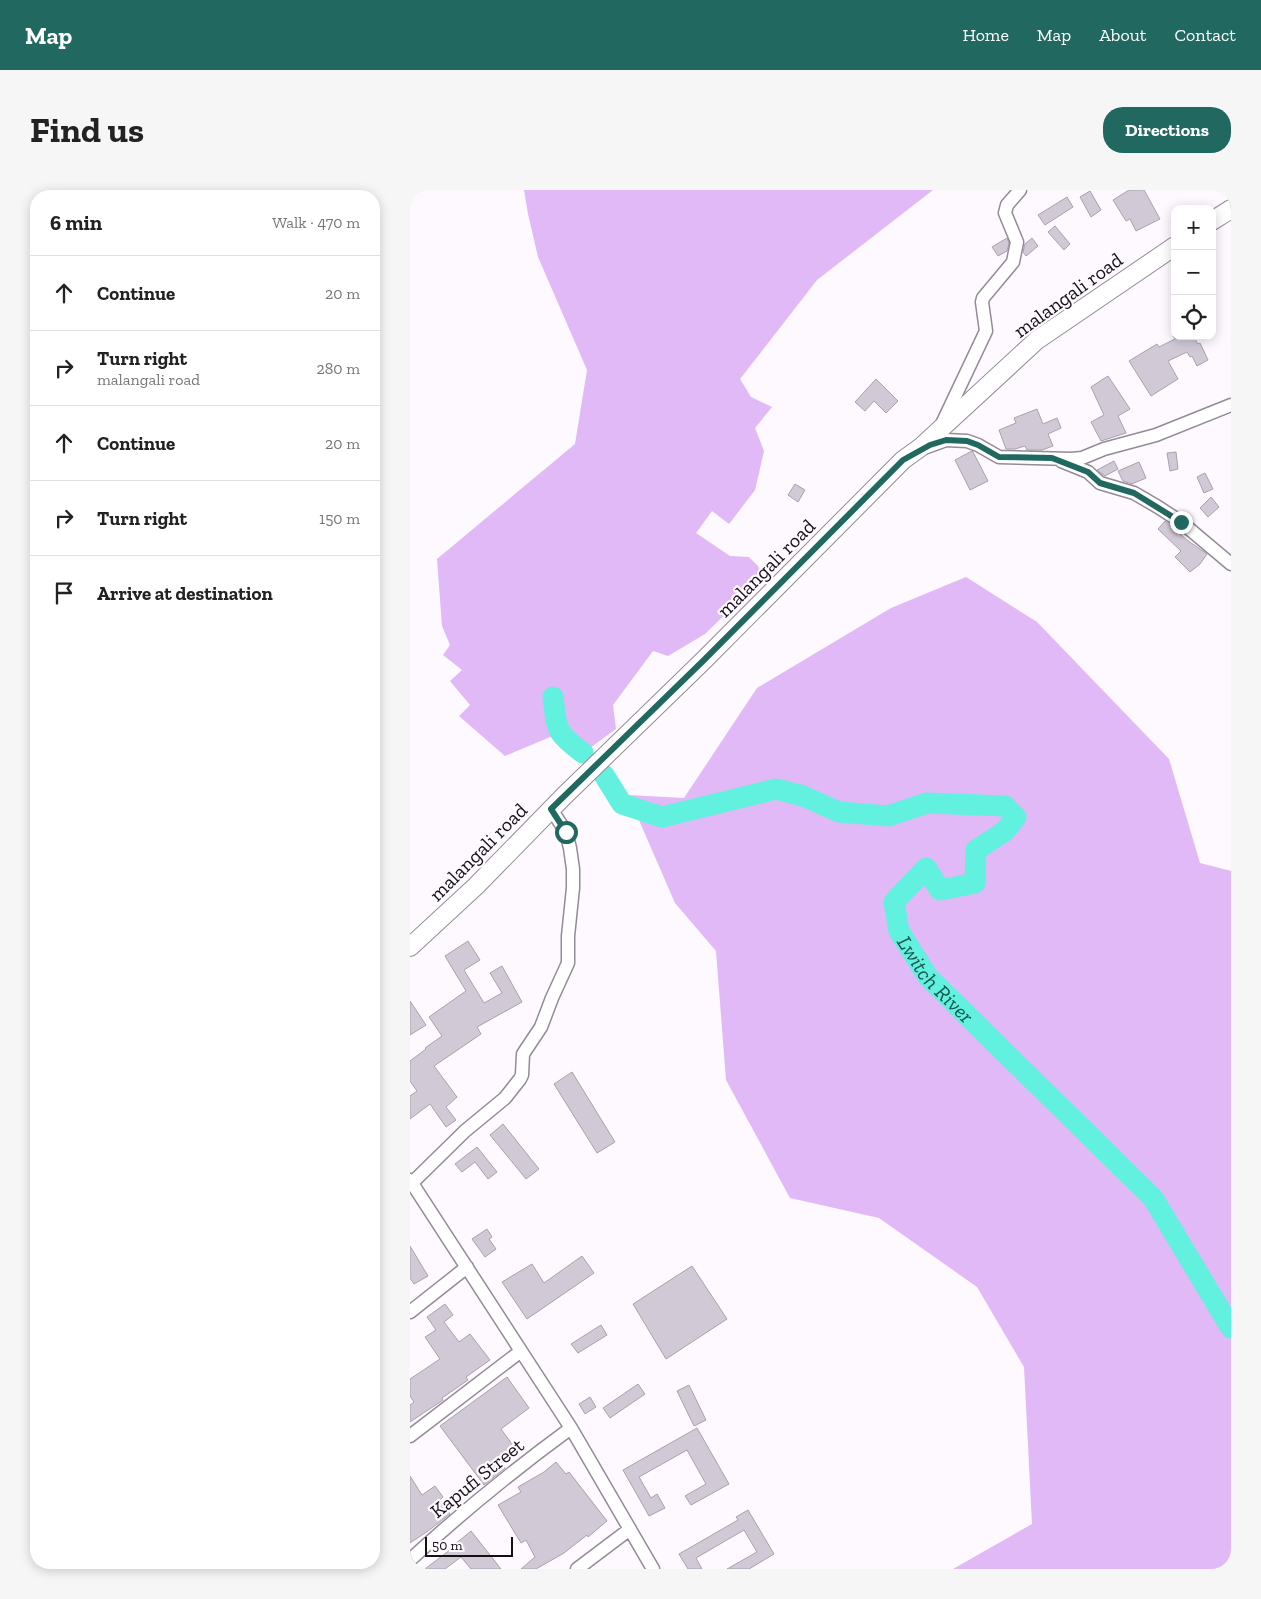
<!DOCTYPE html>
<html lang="en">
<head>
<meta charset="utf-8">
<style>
	body { margin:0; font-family:"Zilla Slab",serif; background:#f6f6f6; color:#222 }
	.controls { position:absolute; right:15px; top:15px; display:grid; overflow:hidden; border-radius:10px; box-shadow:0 2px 12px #0003 }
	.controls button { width:45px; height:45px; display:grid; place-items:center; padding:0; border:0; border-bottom:1px solid #e0e0e0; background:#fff; color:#222; font:25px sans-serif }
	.scale { position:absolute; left:15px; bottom:12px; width:88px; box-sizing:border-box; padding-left:5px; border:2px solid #141115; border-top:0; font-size:14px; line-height:18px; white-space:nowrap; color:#141115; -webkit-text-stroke:4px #fdf9ff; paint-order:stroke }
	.stop { position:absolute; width:15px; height:15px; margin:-11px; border:4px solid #216960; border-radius:50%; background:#fff }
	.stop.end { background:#216960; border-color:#fff; box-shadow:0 1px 5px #0008 }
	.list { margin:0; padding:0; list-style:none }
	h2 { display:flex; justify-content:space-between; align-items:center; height:65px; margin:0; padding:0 20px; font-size:21px }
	h2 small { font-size:16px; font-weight:400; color:#767676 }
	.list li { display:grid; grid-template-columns:32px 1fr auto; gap:15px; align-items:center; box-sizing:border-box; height:75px; padding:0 20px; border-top:1px solid #e0e0e0 }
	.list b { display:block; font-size:19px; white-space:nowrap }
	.list p { margin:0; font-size:16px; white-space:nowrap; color:#767676 }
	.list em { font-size:16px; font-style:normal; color:#767676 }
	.icon { flex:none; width:28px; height:28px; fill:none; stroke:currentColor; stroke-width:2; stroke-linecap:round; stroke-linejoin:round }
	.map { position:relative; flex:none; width:821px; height:1379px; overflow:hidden; border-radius:20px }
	header { display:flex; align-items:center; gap:30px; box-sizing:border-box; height:70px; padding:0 25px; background:#216960; color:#fff }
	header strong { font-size:24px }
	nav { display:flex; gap:28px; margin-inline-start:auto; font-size:18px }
	.intro { display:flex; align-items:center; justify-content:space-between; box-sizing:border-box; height:120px; padding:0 30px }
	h1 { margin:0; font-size:35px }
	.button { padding:12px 22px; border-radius:20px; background:#216960; color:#fff; font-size:18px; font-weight:700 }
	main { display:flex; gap:30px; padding:0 30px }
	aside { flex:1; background:#fff; border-radius:20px; box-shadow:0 2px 12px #0003 }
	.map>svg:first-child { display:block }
	.green { fill:#e1b9f6 }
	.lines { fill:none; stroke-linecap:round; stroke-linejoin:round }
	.river { stroke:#61f1de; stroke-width:21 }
	.building { fill:#d1c9d6; stroke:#a9a1ad }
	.street-casing { stroke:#938b97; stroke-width:15 }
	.secondary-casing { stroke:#938b97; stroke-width:20 }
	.street { stroke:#fff; stroke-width:12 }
	.secondary { stroke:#fff; stroke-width:18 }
	.route { stroke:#216960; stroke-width:6 }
	.labels { text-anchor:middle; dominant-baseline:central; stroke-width:4.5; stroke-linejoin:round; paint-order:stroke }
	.street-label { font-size:20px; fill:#141115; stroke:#fdf9ff }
	.water-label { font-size:21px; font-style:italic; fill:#17544d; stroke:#fdf9ff }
</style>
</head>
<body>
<header>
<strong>Map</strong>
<nav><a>Home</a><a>Map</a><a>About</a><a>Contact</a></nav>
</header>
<div class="intro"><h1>Find us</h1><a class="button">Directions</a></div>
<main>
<aside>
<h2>6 min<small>Walk · 470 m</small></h2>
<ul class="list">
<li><svg class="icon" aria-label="ahead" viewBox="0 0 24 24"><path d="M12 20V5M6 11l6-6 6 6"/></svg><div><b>Continue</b></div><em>20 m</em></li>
<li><svg class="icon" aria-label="right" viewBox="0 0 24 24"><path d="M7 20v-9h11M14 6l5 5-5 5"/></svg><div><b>Turn right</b><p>malangali road</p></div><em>280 m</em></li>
<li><svg class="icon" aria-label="ahead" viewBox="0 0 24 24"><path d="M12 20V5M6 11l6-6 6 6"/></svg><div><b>Continue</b></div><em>20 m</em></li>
<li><svg class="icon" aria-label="right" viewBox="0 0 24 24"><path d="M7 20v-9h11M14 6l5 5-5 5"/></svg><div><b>Turn right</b></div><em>150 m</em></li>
<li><svg class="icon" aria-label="arrive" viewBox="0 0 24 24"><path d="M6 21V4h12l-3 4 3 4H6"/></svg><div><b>Arrive at destination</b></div></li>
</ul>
</aside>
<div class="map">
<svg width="821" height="1379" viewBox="0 0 821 1379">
	<rect width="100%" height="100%" fill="#fdf9ff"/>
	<path class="green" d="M114 0H523L407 90 330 189 341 207 362 217 345 238 354 261 345 300 319 334 302 321 286 343 320 366 339 367 348 376 351 384 344 396 295 444 258 466 243 461 203 515 206 539 173 563 140 547 95 566 49 526 60 515 40 491 52 480 33 465 40 455 32 436 27 369 165 254 177 180 128 67 118 24Z
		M556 387 627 432 759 569 790 673 821 681V1379H543L622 1334 614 1177 567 1097 469 1028 380 1008 316 890 306 761 265 713 218 605 274 608 347 498 481 418Z"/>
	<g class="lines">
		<g class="river">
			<path d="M143 507C147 540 145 542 173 563"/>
			<path id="s1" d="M194 585 212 614 252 627 366 599 393 606 429 622 478 626 517 613 595 616 606 627 595 641 566 660 565 693 530 700 516 678 484 712 489 741 518 787 743 1008 821 1138"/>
		</g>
	</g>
	<path class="building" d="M719 0H734L750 29 726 41 720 29 716 31 703 10Z
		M680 1 691 20 681 27 670 7Z
		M657 7 663 17 635 35 628 25Z
		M645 36 660 54 654 60 638 42Z
		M597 48 599 53 597 61 588 66 582 57Z
		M622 48 628 56 616 66 613 62 615 54Z
		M763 146H783L788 154 790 153 798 170 787 176 782 166 780 167 777 162 758 171 768 189 741 206 719 171 747 154 749 157 765 149Z
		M698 186 720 219 708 226 716 243 691 251 681 232 694 225 681 197Z
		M466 189 488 211 476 223 464 211 455 221 445 212Z
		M627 219 633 234 647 228 651 238 638 244 643 256 632 260H617L615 256 605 259H596L589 240 606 233 604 228Z
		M562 261 563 262 578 291 560 300 545 270Z
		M766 262 768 279 760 281 757 263Z
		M704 271 708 279 695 286 687 280Z
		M729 272 736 288 722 294 713 291 708 281Z
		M795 283 803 299 794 303 787 287Z
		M385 294 395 300 388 312 378 305Z
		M801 307 809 317 798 327 790 318Z
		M755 331 777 350 797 364 790 374 780 382 765 367 771 361 748 339Z
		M58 751 70 770 54 780 74 813 92 803 80 783 92 776 112 812 67 837 71 844 24 876 47 907 36 917 46 930 36 937 20 914 0 929V906L7 901 0 891V871L16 859 15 858 32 846 19 827 56 801 35 766Z
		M0 811 16 835 0 845Z
		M162 882 205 952 187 963 144 894Z
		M93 934 129 979 116 989 80 945Z
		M67 957 87 982 78 989 65 972 52 982 45 974Z
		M77 1039 82 1047 79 1049 86 1059 75 1067 62 1049Z
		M0 1056 18 1086 4 1094 0 1088Z
		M172 1066 184 1083 117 1129 92 1092 122 1074 134 1093Z
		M282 1076 317 1129 256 1169 223 1114Z
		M35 1114 43 1125 34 1132 49 1152 60 1144 80 1170 56 1187 58 1190 32 1208 33 1210 0 1232V1215L4 1212 0 1206V1189L30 1169 15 1147 26 1140 17 1127Z
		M191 1135 197 1145 168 1163 161 1154Z
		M97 1187 119 1218 91 1239 102 1254 104 1252 110 1260 92 1274 95 1278 74 1295 30 1236Z
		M228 1194 235 1204 200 1228 193 1218Z
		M279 1195 296 1230 284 1236 267 1201Z
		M180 1207 186 1217 175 1224 169 1214Z
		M287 1238 319 1294 281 1315 275 1306 296 1294 277 1260 229 1287 241 1308 247 1304 255 1318 239 1326 213 1280Z
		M146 1272 156 1284 159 1282 197 1331 178 1347 177 1345 154 1363 126 1379H111L125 1367 116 1350 111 1353 88 1315 111 1302 108 1297 134 1282Z
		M0 1286 12 1305 25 1296 33 1307 30 1310 40 1324 18 1341 0 1353Z
		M338 1320 364 1364 339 1379H317L347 1362 334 1340 286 1368 292 1379H278L269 1364 328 1330 326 1327Z
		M61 1341 91 1379H61L51 1367 35 1379H15L45 1356 44 1355Z"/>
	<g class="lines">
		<g class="street-casing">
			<path id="street" d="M531 236 576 141 572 112 573 108 603 72 607 52 595 23 597 15 610 0
				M514 258 536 250 557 251 568 255 589 267 661 269 672 268 694 259 746 245 821 215
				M651 271 678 282 690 293 724 303 748 317 771 332 821 374
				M0 990 161 1238 243 1379
				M0 995 55 941 95 908 110 889 112 885 113 864 131 837 142 808 158 773V746L163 698V679L160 658 156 642 141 619
				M0 1122 57 1077
				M0 1246 111 1161
				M0 1370C51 1323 105 1279 161 1238
				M167 1379 220 1339"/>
		</g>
		<g class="secondary-casing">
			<path id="secondary" d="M802 31 821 19
				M0 757 66 696 154 606 294 470 493 270 511 257 627 150 765 56"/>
		</g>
		<use href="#street" class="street"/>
		<use href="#secondary" class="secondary"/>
	</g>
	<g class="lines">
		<path class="route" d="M156 642 141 619 294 470 493 270 520 255 536 250 557 251 568 255 589 267 642 268 678 282 690 293 724 303 771 332"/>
	</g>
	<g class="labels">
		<g class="street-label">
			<text transform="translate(658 105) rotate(-36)">malangali road</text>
			<text transform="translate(356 378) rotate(-45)">malangali road</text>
			<text transform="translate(68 662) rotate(-45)">malangali road</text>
			<text transform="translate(67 1288) rotate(-39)">Kapufi Street</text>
		</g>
		<g class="water-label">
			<text stroke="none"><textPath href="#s1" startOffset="729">Lwitch River</textPath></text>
		</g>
	</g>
</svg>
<div class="controls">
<button>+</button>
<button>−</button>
<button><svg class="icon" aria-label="locate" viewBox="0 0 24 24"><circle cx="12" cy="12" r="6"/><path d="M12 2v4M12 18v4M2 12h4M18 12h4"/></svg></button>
</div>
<div class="scale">50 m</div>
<div class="stop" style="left:156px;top:642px"></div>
<div class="stop end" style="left:771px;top:332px"></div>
</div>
</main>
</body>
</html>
